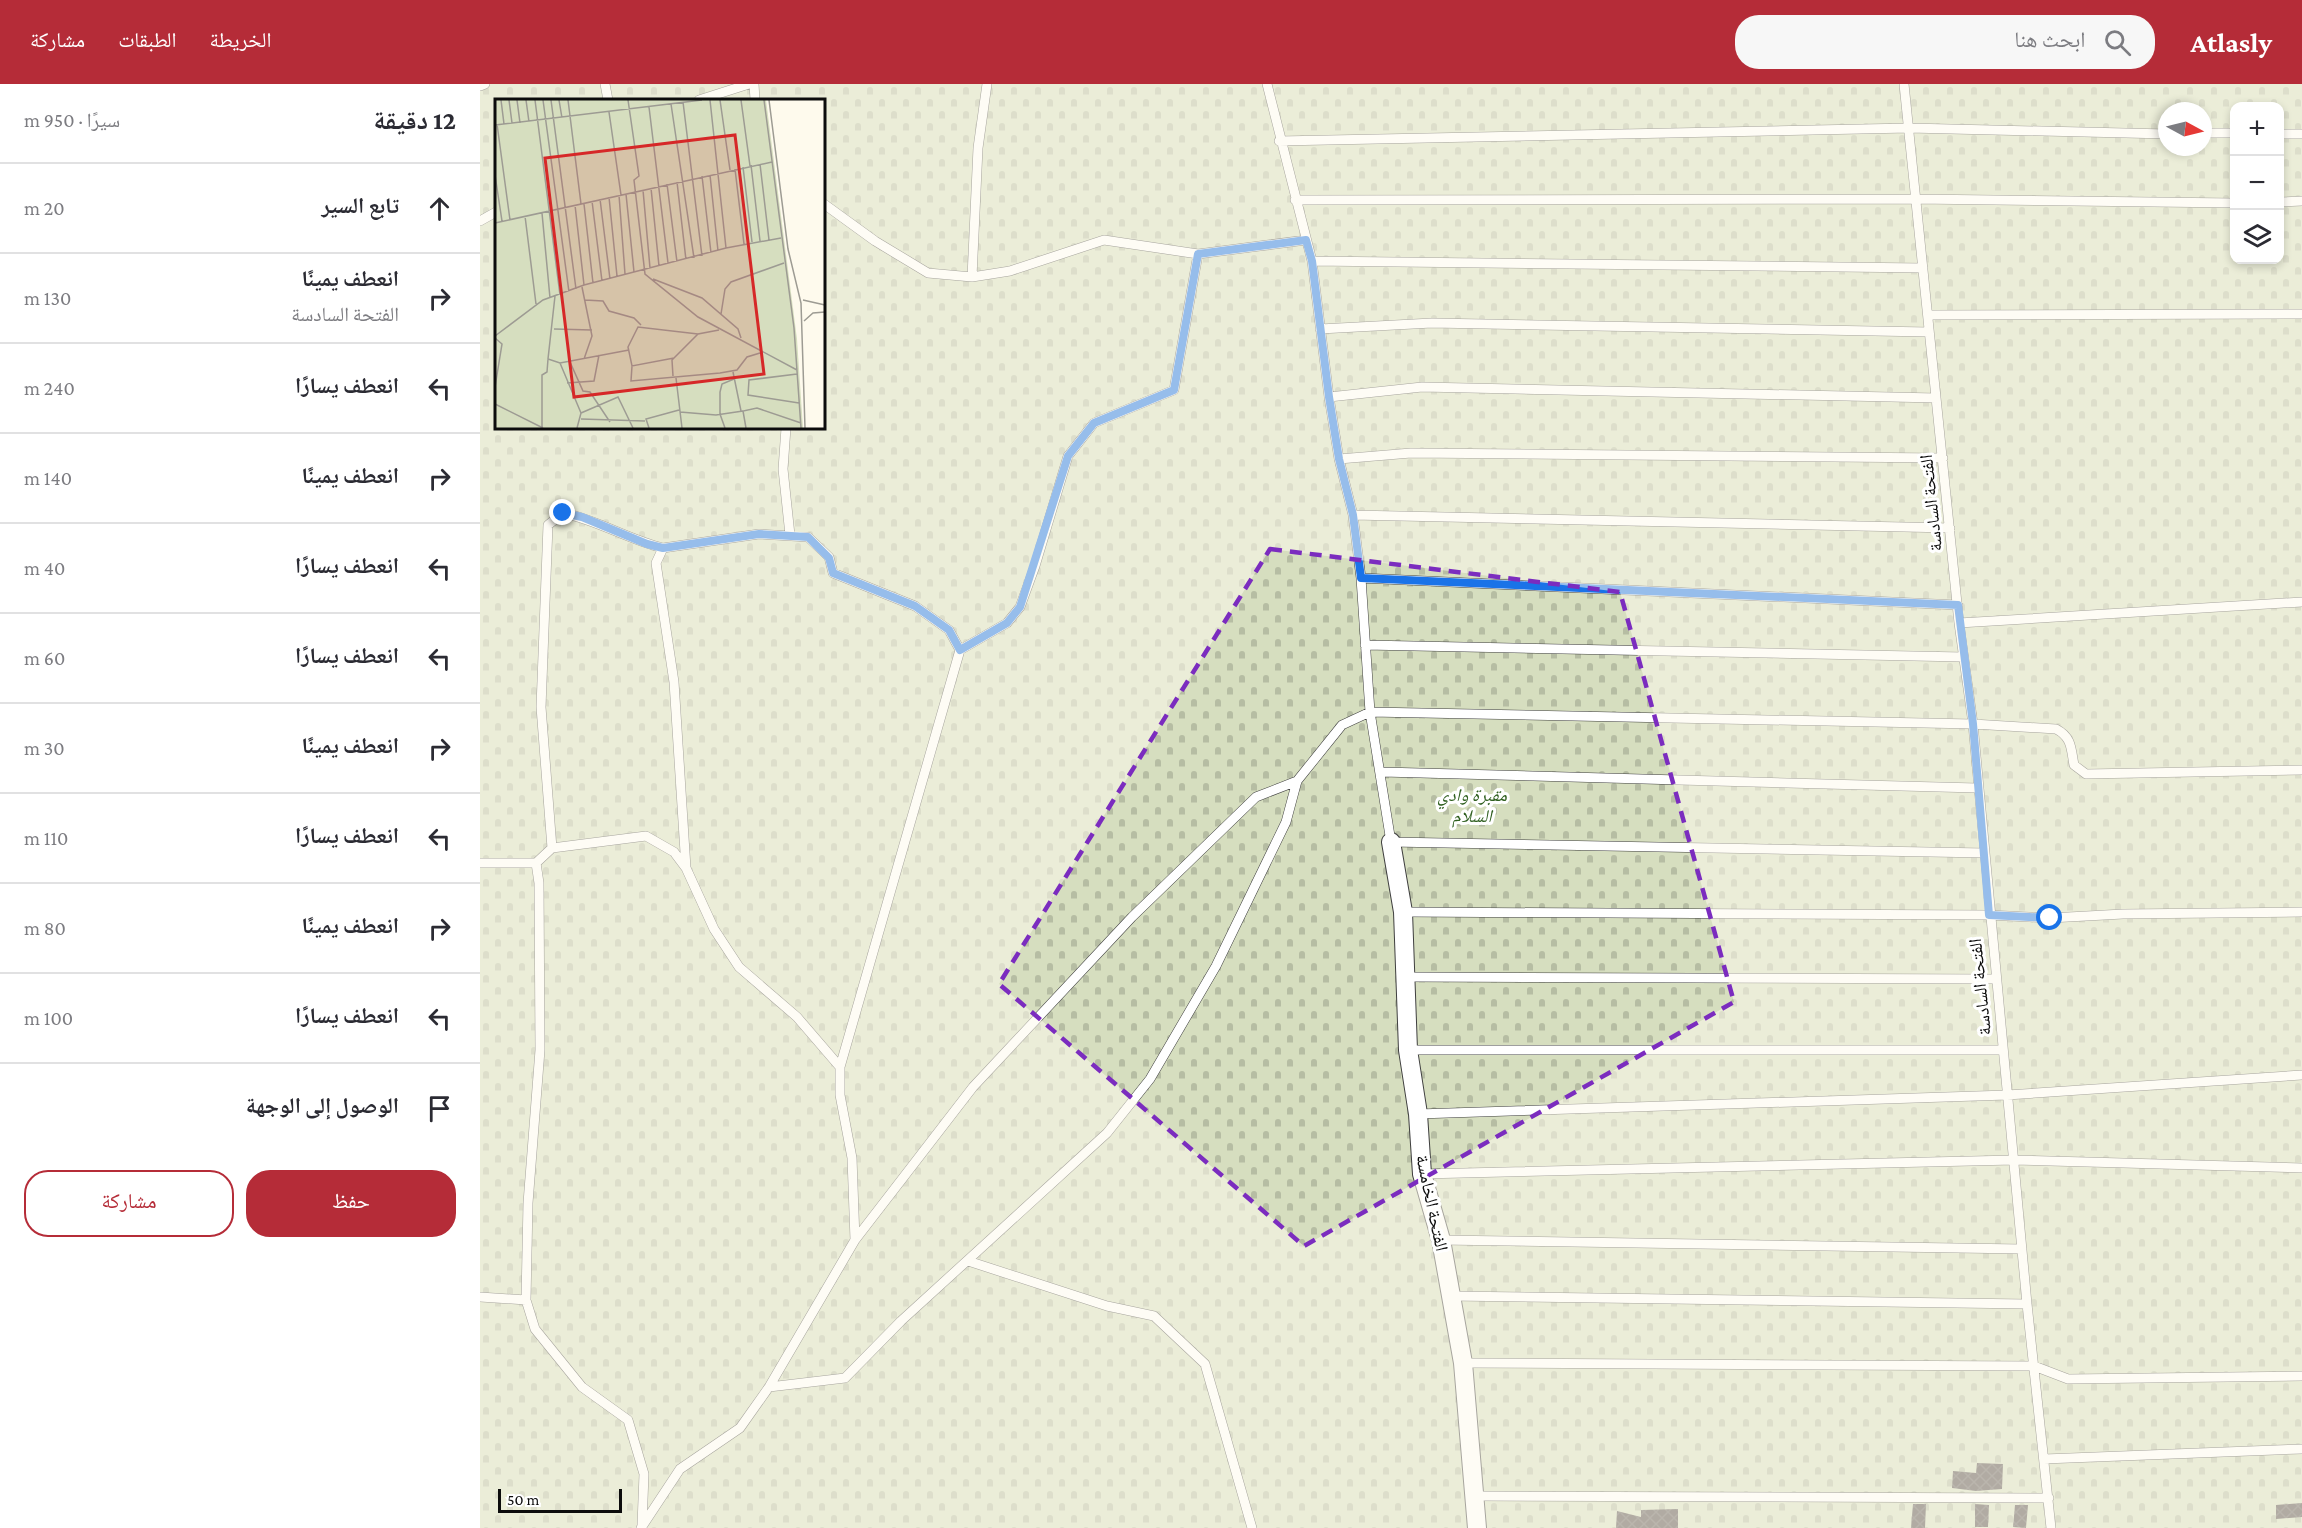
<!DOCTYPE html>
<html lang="ar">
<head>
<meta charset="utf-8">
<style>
	body { margin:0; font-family:"Crimson Pro","Noto Naskh Arabic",serif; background:#f7f7f7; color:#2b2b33; direction:rtl }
	.controls { position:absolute; right:18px; top:18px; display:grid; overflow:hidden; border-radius:12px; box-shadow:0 3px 9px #0003 }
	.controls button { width:54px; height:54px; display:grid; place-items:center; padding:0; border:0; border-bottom:2px solid #e1e1e2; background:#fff; color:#2b2b33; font:30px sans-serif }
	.compass { position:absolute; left:1678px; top:18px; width:54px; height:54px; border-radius:50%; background:#fff; box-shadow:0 3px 9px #0003; rotate:97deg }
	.scale { position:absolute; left:18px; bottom:15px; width:124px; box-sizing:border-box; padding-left:6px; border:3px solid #0c0c0c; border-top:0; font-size:16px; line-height:21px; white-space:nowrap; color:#0c0c0c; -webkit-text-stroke:4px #fff; paint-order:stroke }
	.stop { position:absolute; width:18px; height:18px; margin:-14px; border:4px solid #1a73e8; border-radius:50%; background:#fff }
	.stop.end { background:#1a73e8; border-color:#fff; box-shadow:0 2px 6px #0008 }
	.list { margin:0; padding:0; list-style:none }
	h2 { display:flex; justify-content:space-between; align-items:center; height:78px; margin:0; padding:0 24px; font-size:26px }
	h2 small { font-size:20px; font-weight:400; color:#7c7c81 }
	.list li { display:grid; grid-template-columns:39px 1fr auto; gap:18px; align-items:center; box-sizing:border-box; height:90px; padding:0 24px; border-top:2px solid #e1e1e2 }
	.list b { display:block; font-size:22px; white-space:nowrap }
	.list p { margin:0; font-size:20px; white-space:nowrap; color:#7c7c81 }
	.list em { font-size:20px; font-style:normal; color:#7c7c81 }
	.actions { display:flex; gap:12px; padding:18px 24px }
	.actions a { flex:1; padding:14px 0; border:2px solid #b52c38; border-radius:24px; text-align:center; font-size:21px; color:#b52c38 }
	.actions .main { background:#b52c38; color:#fff }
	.icon { flex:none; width:33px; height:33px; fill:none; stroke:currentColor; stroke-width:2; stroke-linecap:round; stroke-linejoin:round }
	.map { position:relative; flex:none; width:1822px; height:1444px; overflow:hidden; direction:ltr }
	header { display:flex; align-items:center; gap:36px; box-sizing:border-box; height:84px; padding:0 30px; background:#b52c38; color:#fff }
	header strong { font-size:28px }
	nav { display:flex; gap:33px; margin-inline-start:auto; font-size:21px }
	.search { width:420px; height:54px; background:#f7f7f7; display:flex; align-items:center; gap:15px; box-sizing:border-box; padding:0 21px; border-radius:24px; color:#7c7c81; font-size:22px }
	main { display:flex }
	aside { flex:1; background:#fff }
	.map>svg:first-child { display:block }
	.cemetery { fill:url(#cemetery-stones); fill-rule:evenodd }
	.building { fill:url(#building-cross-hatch) }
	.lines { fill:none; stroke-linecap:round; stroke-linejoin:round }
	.service-casing { stroke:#3f3f3f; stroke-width:10 }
	.minor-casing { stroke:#3f3f3f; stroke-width:20 }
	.service { stroke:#fff; stroke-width:9 }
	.minor { stroke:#fff; stroke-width:18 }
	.route { stroke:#1a73e8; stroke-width:8 }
	.marked { fill:none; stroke:#7b2cbf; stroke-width:4.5; stroke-dasharray:12 8; stroke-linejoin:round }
	.labels { text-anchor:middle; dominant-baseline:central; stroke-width:6; stroke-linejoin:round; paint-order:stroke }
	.street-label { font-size:18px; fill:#0c0c0c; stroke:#fff }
	.park-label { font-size:18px; font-style:italic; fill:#306020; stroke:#fff }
	.inset-road { fill:none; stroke:#9d9b93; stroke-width:1.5 }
	.view { fill:#d62828; fill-opacity:0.15; stroke:#d62828; stroke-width:3 }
	.inset-edge { fill:none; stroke:#0c0c0c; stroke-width:3 }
</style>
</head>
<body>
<header>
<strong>Atlasly</strong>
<div class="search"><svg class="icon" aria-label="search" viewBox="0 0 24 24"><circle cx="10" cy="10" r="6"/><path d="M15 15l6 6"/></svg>ابحث هنا</div>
<nav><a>الخريطة</a><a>الطبقات</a><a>مشاركة</a></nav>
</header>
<main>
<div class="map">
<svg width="1822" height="1444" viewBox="0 0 1822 1444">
	<defs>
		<pattern id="cemetery-stones" width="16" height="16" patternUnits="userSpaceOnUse" patternTransform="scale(1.5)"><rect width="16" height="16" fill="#d6debf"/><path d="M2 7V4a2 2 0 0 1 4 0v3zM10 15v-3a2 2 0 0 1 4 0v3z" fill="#b6bda3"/></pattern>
		<pattern id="building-cross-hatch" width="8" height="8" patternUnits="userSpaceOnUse" patternTransform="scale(1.5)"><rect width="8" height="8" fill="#544d49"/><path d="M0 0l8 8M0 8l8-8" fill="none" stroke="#68625f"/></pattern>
	</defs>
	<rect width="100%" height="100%" fill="#fefaed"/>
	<path class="cemetery" d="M0 0H1822V1444H0ZM16 16H344V344H16ZM1754 22H1800V176H1754ZM1687 27H1723V63H1687Z"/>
	<path class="building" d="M1497 1379 1523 1380 1522 1405 1496 1407 1472 1404 1473 1387 1496 1389Z
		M1822 1419V1433L1796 1435V1421Z
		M1433 1420H1446L1445 1444H1431Z
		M1495 1420 1509 1421 1508 1443H1495Z
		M1535 1421H1548L1546 1444 1533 1443Z
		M1198 1425V1444H1136L1137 1427 1161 1433V1426Z"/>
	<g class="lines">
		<g class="service-casing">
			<path id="service" d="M125 0 128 16
				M274 0 275 16
				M787 0 832 177 849 313 859 375 873 431 881 494 890 628 911 758 1505 769
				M1424 0 1479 539 1493 640 1547 1220 1571 1444
				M0 2 5 0
				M219 16 269 0
				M1723 49H1754
				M1800 50H1822
				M799 57 1429 44 1687 50
				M815 116 1436 115 1754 119
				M1800 118 1822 117
				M344 120 395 157 448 189 492 193 530 187 624 156 718 170 826 156
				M0 137 16 128
				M832 177 1443 184
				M492 193 498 64 507 0
				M1449 231 1822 230
				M840 245 952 239 1449 248
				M849 313 942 303 1456 314
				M306 344 303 385 310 451
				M859 375 931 369 1463 374
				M873 431 1470 444
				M881 494 1478 521
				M1479 539 1822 518
				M885 561 1483 573
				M480 566 527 539 540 523 555 482 588 372 614 339 694 306 718 170
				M902 688 1497 704
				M72 764 166 752 194 768 206 784 234 845 259 883 317 933 360 983V1011L372 1074 375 1156
				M0 779H56
				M206 784 194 598 176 479 183 464 279 450 328 453 349 473 353 489 435 522 469 546 480 566 360 983
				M923 828 1509 831 1570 834 1643 830 1822 828
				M926 893 1516 895
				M928 966H1522
				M938 1030 1527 1011 1822 991
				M942 1090 1534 1076 1822 1084
				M961 1156 1542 1165
				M488 1177 627 1222 674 1232 725 1280 772 1444
				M970 1212 1547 1220
				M0 1213 46 1216
				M983 1279 1554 1282 1588 1295 1822 1292
				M289 1303 365 1294 421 1237 627 1049 670 995 736 882 806 738 817 697
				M1564 1375 1822 1365
				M995 1412 1569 1414
				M162 1441 164 1390 148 1336 102 1303 55 1245 46 1216 48 1119 60 966 59 799 56 779 72 764 61 623 68 441 83 429C118 436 149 456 183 464
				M161 1444 200 1385 260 1344 289 1303 375 1156 493 1003 652 833 776 713 817 697 862 641 890 628 1493 640 1576 645C1592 653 1591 665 1594 681L1606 690 1822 686"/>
		</g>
		<g class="minor-casing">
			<path id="minor" d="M911 758 923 828 928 966 938 1030 942 1090 961 1156 983 1279 997 1444"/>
		</g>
		<use href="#service" class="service"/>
		<use href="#minor" class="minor"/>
	</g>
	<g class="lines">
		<path class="route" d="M83 429 102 433 167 460 183 464 279 450 328 453 349 474 353 489 435 522 469 546 480 566 527 539 540 523 588 372 614 339 694 306 718 170 826 156 832 177 849 313 859 375 873 431 881 494 1478 521 1493 640 1509 831 1570 834"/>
	</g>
	<path d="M0 0H1822V1444H0ZM790 465 1140 508 1254 918 824 1162 519 900Z" fill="#fefaed" fill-opacity=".55" fill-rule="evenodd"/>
	<path class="marked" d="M790 465 1140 508 1254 918 824 1162 519 900Z"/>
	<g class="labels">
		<g class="street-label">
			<text transform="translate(1451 419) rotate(-96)">الفتحة السادسة</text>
			<text transform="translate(1500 903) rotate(-96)">الفتحة السادسة</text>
			<text transform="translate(952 1119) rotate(78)">الفتحة الخامسة</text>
		</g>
		<g class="park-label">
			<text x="992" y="711">مقبرة وادي<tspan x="992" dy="21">السلام</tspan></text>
		</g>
	</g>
	<g transform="translate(15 15)">
		<rect width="330" height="330" fill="#fefaed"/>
		<path d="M0 1H271L302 240 308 329H0Z" fill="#d6debf"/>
		<path class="inset-road" d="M6 1 9 25M14 1 17 24M22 1 25 24M31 1 34 23M40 1 65 196M48 1 74 193M56 1 81 190M64 1 67 19M73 1 86 105M133 1 144 77 139 81 150 175 203 218 302 271M215 1 231 149M225 1 235 71M246 1 255 67M269 1 299 229 306 329M274 1 293 150 306 204 310 329M188 3 207 157M176 5 199 159M154 8 173 164M114 13 126 96M2 25 15 121M0 26 207 1M265 65 274 141M256 66 265 142M248 68 257 143M240 70 249 145M0 76 7 122M215 76 223 152M207 77 216 154M182 83 191 161M172 85 182 163M156 89 164 167M148 91 155 169M131 95 139 173M124 96 130 175M114 98 122 177M105 100 115 180M97 102 107 182M89 105 98 184M80 106 89 186M47 114 55 199M30 117 41 205M0 124 277 63M158 180 207 199 243 230 246 239M87 188 97 237 89 260M60 197 53 260 65 264 134 251M90 201 108 202 114 212 139 219 146 226M308 201 330 206M226 215 230 190 236 183 289 164M309 222 318 214 330 213M59 230 97 231M0 237 48 201 89 186 231 149 286 139M0 239 7 245 0 288M179 259 137 267 133 248 143 228 203 235M75 263 88 292 95 293 115 323M65 264 86 314 82 329M137 267 136 282 225 274 242 271 252 258 265 254M238 273 246 312M302 275 254 281 253 296 304 304M178 277 177 261 203 235 224 231M181 279 187 329M72 284 99 282 104 256M0 305 48 329M185 313 221 316 248 312M86 314 123 298 138 329M86 320 150 322M47 329V276L52 273 53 260M154 329 151 320 184 311M230 329 225 315V293L227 285 239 280M251 329 248 312 262 309 306 324"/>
		<path class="view" d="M240 36 269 275 79 298 50 59Z"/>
		<rect width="330" height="330" class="inset-edge"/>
	</g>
</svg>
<div class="controls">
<button>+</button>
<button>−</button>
<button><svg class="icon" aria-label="layers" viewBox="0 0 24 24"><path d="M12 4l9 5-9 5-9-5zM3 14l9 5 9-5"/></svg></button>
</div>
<svg class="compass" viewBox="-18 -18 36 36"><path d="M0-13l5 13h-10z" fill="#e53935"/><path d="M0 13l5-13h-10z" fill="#7c7c81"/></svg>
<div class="scale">50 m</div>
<div class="stop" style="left:1570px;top:834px"></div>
<div class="stop end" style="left:83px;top:429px"></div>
</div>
<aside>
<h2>12 دقيقة<small>سيرًا · 950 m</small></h2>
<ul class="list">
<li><svg class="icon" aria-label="ahead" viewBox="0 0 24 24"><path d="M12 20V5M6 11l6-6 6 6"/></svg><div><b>تابع السير</b></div><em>20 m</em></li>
<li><svg class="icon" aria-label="right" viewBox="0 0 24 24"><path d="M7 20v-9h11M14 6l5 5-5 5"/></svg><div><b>انعطف يمينًا</b><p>الفتحة السادسة</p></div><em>130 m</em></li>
<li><svg class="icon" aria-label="left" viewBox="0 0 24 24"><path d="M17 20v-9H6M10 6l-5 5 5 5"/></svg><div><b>انعطف يسارًا</b></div><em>240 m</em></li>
<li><svg class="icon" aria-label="right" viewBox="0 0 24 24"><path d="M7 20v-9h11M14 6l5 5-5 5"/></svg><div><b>انعطف يمينًا</b></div><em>140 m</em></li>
<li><svg class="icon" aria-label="left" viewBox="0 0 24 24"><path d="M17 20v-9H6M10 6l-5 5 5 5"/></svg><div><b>انعطف يسارًا</b></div><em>40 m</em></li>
<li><svg class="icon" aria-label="left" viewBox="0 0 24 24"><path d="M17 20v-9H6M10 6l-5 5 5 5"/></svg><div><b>انعطف يسارًا</b></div><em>60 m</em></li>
<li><svg class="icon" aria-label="right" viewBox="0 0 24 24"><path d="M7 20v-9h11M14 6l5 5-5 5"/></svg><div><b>انعطف يمينًا</b></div><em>30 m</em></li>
<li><svg class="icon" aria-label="left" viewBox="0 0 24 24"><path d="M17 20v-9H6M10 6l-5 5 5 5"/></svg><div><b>انعطف يسارًا</b></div><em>110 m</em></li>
<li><svg class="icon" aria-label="right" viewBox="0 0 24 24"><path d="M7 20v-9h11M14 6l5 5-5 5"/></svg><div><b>انعطف يمينًا</b></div><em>80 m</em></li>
<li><svg class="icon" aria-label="left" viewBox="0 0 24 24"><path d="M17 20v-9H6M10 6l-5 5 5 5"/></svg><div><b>انعطف يسارًا</b></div><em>100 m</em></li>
<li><svg class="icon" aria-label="arrive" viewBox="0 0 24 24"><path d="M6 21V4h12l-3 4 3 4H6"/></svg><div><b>الوصول إلى الوجهة</b></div></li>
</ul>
<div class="actions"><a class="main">حفظ</a><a>مشاركة</a></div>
</aside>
</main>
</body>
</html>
